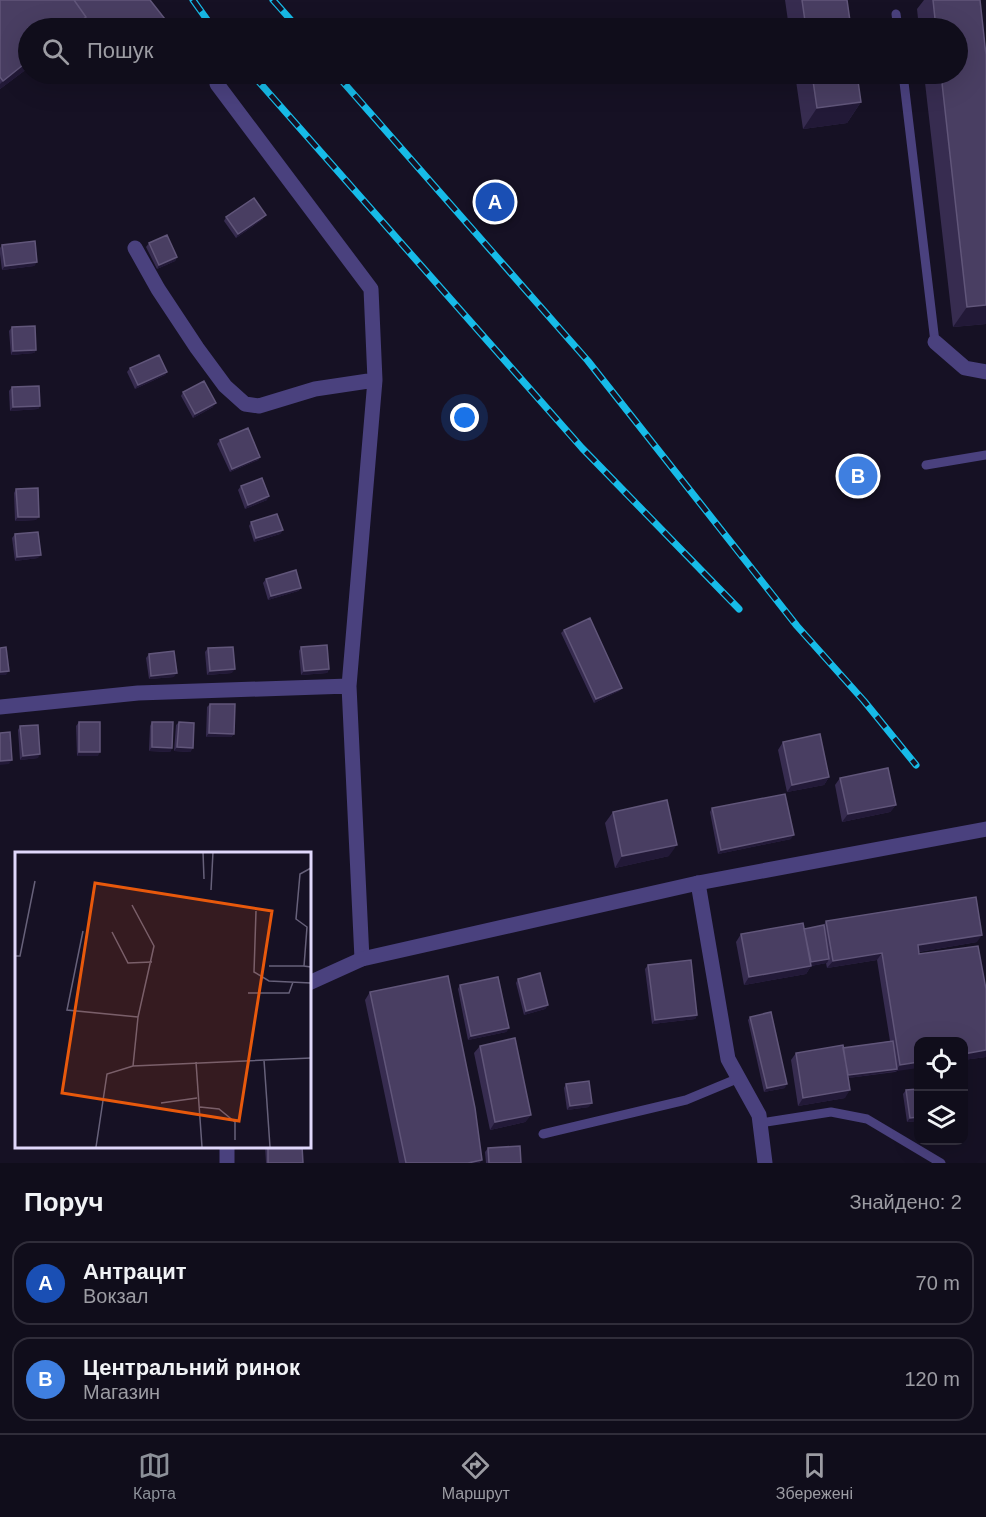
<!DOCTYPE html>
<html lang="uk">
<head>
<meta charset="utf-8">
<style>
	body { margin:0; font-family:Helvetica,sans-serif; background:#1e1b28; color:#f1f3f6 }
	.controls { position:absolute; right:18px; bottom:18px; display:grid; overflow:hidden; border-radius:12px; box-shadow:0 6px 24px #0002 }
	.controls button { width:54px; height:54px; display:grid; place-items:center; padding:0; border:0; border-bottom:2px solid #302d3a; background:#100d1b; color:#f1f3f6; font:30px sans-serif }
	.you { position:absolute; left:465px; top:418px; width:21px; height:21px; margin:-15px; border:4px solid #fff; border-radius:50%; background:#1a73e8; box-shadow:0 0 0 9px #1a73e833 }
	.badge { display:grid; place-items:center; width:39px; height:39px; border-radius:50%; background:#8c9099; color:#fff; font-size:20px; font-weight:700 }
	.pin { position:absolute; translate:-50% -50%; border:3px solid #fff; box-shadow:0 2px 6px #0006 }
	.list { margin:0; padding:0; list-style:none }
	h2 { display:flex; justify-content:space-between; align-items:center; height:78px; margin:0; padding:0 24px; font-size:26px }
	h2 small { font-size:20px; font-weight:400; color:#9c9ca3 }
	.list li { display:grid; grid-template-columns:39px 1fr auto; gap:18px; align-items:center; box-sizing:border-box; height:84px; margin:0 12px 12px; padding:0 12px; border:2px solid #302d3a; border-radius:18px }
	.list b { display:block; font-size:22px; white-space:nowrap }
	.list p { margin:0; font-size:20px; white-space:nowrap; color:#9c9ca3 }
	.list em { font-size:20px; font-style:normal; color:#9c9ca3 }
	.icon { flex:none; width:33px; height:33px; fill:none; stroke:currentColor; stroke-width:2; stroke-linecap:round; stroke-linejoin:round }
	.map { position:relative; flex:none; width:986px; height:1163px; overflow:hidden }
	.search { position:absolute; background:#100d1b; box-shadow:0 6px 24px #0002; left:18px; right:18px; top:18px; height:66px; display:flex; align-items:center; gap:15px; box-sizing:border-box; padding:0 21px; border-radius:33px; color:#9c9ca3; font-size:22px }
	.sheet { height:270px; background:#100d1b }
	nav { display:flex; justify-content:space-around; align-items:center; box-sizing:border-box; height:84px; border-top:2px solid #302d3a; background:#100d1b; font-size:16px; color:#9c9ca3 }
	nav a { display:grid; justify-items:center; gap:3px }
	nav .on { color:#8c9099 }
	.map>svg:first-child { display:block }
	.lines { fill:none; stroke-linecap:round; stroke-linejoin:round }
	.service { stroke:#4a417e; stroke-width:9 }
	.minor { stroke:#4a417e; stroke-width:15 }
	.tertiary { stroke:#4a417e; stroke-width:15 }
	.rail-casing { stroke:#17bbe8; stroke-width:7 }
	.rail { stroke:#161124; stroke-width:4.5; stroke-dasharray:14; stroke-linecap:butt }
	.wall { fill:#372c50 }
	.shaded-wall { fill:#221937 }
	.building { fill:#493e62; stroke:#61567a; stroke-width:1.5 }
	.inset-road { fill:none; stroke:#67617a; stroke-width:1.5 }
	.view { fill:#e8590c; fill-opacity:0.15; stroke:#e8590c; stroke-width:3 }
	.inset-edge { fill:none; stroke:#e0d8fb; stroke-width:3 }
</style>
</head>
<body>
<div class="map">
<svg width="986" height="1163" viewBox="0 0 986 1163">
	<rect width="100%" height="100%" fill="#161124"/>
	<g class="lines">
		<path class="service" d="M896 14 898 28
			M903 74 935 342
			M926 465 986 455
			M760 1123 831 1112 867 1119 941 1163
			M543 1134 686 1100 739 1078"/>
		<path class="minor" d="M217 84 371 289 375 380 349 686 362 959
			M135 248 158 289 197 348 225 386 245 404 259 406 315 389 375 380
			M935 342 965 368 986 372
			M0 707 138 693 349 686
			M698 883 728 1059 759 1115 765 1163"/>
		<path class="tertiary" d="M309 983 362 959 698 883 986 829
			M227 1146V1163"/>
		<g class="rail-casing">
			<path id="rail" d="M193 0 213 28
				M273 0 298 28
				M252 74 582 448 739 609
				M336 74 588 361 797 626 864 701 916 765"/>
		</g>
		<use href="#rail" class="rail"/>
	</g>
	<path class="wall" d="M0 0 172 28H28V68L0 89Z
		M785 0H847L851 28H789Z
		M924 0H980L986 324 953 327 924 74H957V28H919L917 9Z
		M113 74H127L119 80Z
		M795 74H857L861 102 847 123 803 129Z
		M226 217 263 219 236 238 224 221Z
		M149 243 177 257 175 261 157 269 146 247Z
		M2 245 37 262 34 266 2 270 0 254V248Z
		M12 327 36 350 34 353 11 355 9 331Z
		M130 368 167 372 165 375 135 389 127 372Z
		M12 387 40 406 38 409 10 411 9 391Z
		M183 392 213 407 193 418 181 396Z
		M220 440 260 457 258 460 230 472 217 444Z
		M241 486 267 500 245 509 238 490Z
		M16 489 36 520 15 521 14 493Z
		M251 522 283 530 280 534 254 542 249 526Z
		M15 534 38 558 15 561 12 538Z
		M266 579 301 588 298 591 268 600 263 583Z
		M564 630 622 688 619 691 594 703 561 633Z
		M301 647 329 669 327 673 301 675 299 651Z
		M208 648 232 673 207 675 205 652Z
		M149 654 174 677 149 679 146 658Z
		M210 704 234 734 231 737H206L207 707Z
		M79 722 98 756H77L76 726Z
		M152 722 172 748 170 752 149 751 150 726Z
		M179 722 193 748 190 752 174 751 176 725Z
		M20 726 38 758 20 760 18 730Z
		M783 742 829 777 824 785 787 792 778 750Z
		M840 778 896 805 890 812 842 822 835 785Z
		M712 808 791 839 718 854 710 812Z
		M613 812 669 856 615 868 605 823Z
		M826 921 977 942 919 952V954L986 1057 963 1060V1041L895 1072 848 1078 845 1098 798 1106 791 1060 796 1053 843 1048 890 1041 877 960 827 968 826 963 811 966 806 974 744 985 736 942 741 934 804 929 824 925Z
		M648 965 697 1015 695 1019 652 1024 645 969Z
		M518 979 548 1005 545 1009 524 1015 516 983Z
		M460 985 509 1028 506 1032 468 1040 458 989Z
		M370 992 482 1160 479 1163H399L365 1000Z
		M750 1017 785 1088 764 1092 748 1020Z
		M480 1046 531 1115 525 1122 490 1130 474 1053Z
		M566 1084 589 1107 567 1110 564 1088Z
		M906 1090 918 1121 907 1122 903 1094Z
		M265 1146H302L303 1163H266Z
		M488 1148 521 1163H486L485 1152Z"/>
	<path class="shaded-wall" d="M86 17 78 28H71Z
		M28 61V68L0 89V84L3 81Z
		M123 74H127L119 80Z
		M861 102 847 123 803 129 817 108Z
		M266 215 263 219 236 238 238 234Z
		M177 257 175 261 157 269 159 265Z
		M37 262 34 266 2 270 5 266Z
		M986 305V324L953 327 967 307Z
		M36 350 34 353 11 355 13 351Z
		M167 372 165 375 135 389 138 385Z
		M216 403 213 407 193 418 195 414Z
		M40 406 38 409 10 411 13 407Z
		M260 457 258 460 230 472 232 469Z
		M269 496 267 500 245 509 248 505Z
		M18 517H39L36 520 15 521Z
		M283 530 280 534 254 542 256 538Z
		M41 555 38 558 15 561 17 557Z
		M301 588 298 591 268 600 271 596Z
		M235 669 232 673 207 675 210 671Z
		M329 669 327 673 301 675 304 671Z
		M9 671 6 675H0V672Z
		M177 673 174 677 149 679 151 676Z
		M622 688 619 691 594 703 596 699Z
		M209 733 234 734 231 737H206Z
		M152 747 172 748 170 752 149 751Z
		M177 747 193 748 190 752 174 751Z
		M79 752H100L98 756H77Z
		M40 754 38 758 20 760 23 756Z
		M12 760 9 764 0 765V761Z
		M829 777 824 785 787 792 792 785Z
		M896 805 890 812 842 822 848 814Z
		M794 835 791 839 718 854 721 850Z
		M677 845 669 856 615 868 622 856Z
		M982 935 977 942 912 953 918 945Z
		M882 953 877 960 827 968 833 961Z
		M829 959 827 963 805 967 807 963Z
		M811 966 806 974 744 985 749 977Z
		M548 1005 545 1009 524 1015 526 1011Z
		M697 1015 695 1019 652 1024 655 1020Z
		M509 1028 506 1032 468 1040 471 1036Z
		M986 1050V1057L963 1060V1054Z
		M918 1062V1068L842 1079 844 1076 897 1069 900 1065Z
		M787 1084 785 1088 764 1092 767 1088Z
		M850 1090 845 1098 798 1106 803 1098Z
		M592 1103 589 1107 567 1110 570 1106Z
		M531 1115 525 1122 490 1130 495 1122Z
		M918 1117V1121L907 1122 910 1118Z
		M482 1160 479 1163H468Z"/>
	<path class="building" d="M0 0H74L86 17 71 28H28V61L3 81 0 77Z
		M74 0H150L172 28H90L84 20 86 17Z
		M802 0H847L851 28H806Z
		M933 0H980L986 55V305L967 307 941 74H957V28H936Z
		M812 74H857L861 102 817 108Z
		M254 198 266 215 238 234 226 217Z
		M167 235 177 257 159 265 149 243Z
		M35 241 37 262 5 266 2 245Z
		M35 326 36 350 13 351 12 327Z
		M159 355 167 372 138 385 130 368Z
		M204 381 216 403 195 414 183 392Z
		M39 386 40 406 13 407 12 387Z
		M248 428 260 457 232 469 220 440Z
		M262 478 269 496 248 505 241 486Z
		M38 488 39 517H18L16 489Z
		M277 514 283 530 256 538 251 522Z
		M38 532 41 555 17 557 15 534Z
		M296 570 301 588 271 596 266 579Z
		M590 618 622 688 596 699 564 630Z
		M327 645 329 669 304 671 301 647Z
		M6 647 9 671 0 672V648Z
		M233 647 235 669 210 671 208 648Z
		M174 651 177 673 151 676 149 654Z
		M210 704H235L234 734 209 733Z
		M79 722H100V752H79Z
		M152 722H173L172 748 152 747Z
		M179 722 194 723 193 748 177 747Z
		M38 725 40 754 23 756 20 726Z
		M10 732 12 760 0 761V733Z
		M820 734 829 777 792 785 783 742Z
		M888 768 896 805 848 814 840 778Z
		M785 794 794 835 721 850 712 808Z
		M667 800 677 845 622 856 613 812Z
		M976 897 982 935 918 945 919 954 978 946 986 989V1050L963 1054V1041H918V1062L900 1065 882 953 833 961 826 921Z
		M803 923 811 966 749 977 741 934Z
		M824 925 829 959 811 962 804 929Z
		M691 960 697 1015 655 1020 648 965Z
		M540 973 548 1005 526 1011 518 979Z
		M448 976 475 1108 482 1160 468 1163H406L370 992Z
		M498 977 509 1028 471 1036 460 985Z
		M771 1012 787 1084 767 1088 750 1017Z
		M515 1038 531 1115 495 1122 480 1046Z
		M893 1041 897 1069 848 1075 843 1048Z
		M843 1045 850 1090 803 1098 796 1053Z
		M589 1081 592 1103 570 1106 566 1084Z
		M918 1089V1117L910 1118 906 1090Z
		M268 1146H302L303 1163H268Z
		M520 1146 521 1163H489L488 1148Z"/>
	<g transform="translate(15 852)">
		<rect width="296" height="296" fill="#161124"/>
		<path class="inset-road" d="M188 0 189 27M296 16 285 22 281 67 292 75 289 114 296 115M196 38 198 0M117 53 139 94 123 165 118 214M241 59 239 120 254 129 296 131M68 79 52 158 123 165M97 80 113 111 137 110M0 104H5L20 29M254 114H289M233 141H274L278 130M249 208 255 295M181 210 187 295M146 251 182 246M185 255 204 257 220 270V288M81 295 92 222 118 214 296 206"/>
		<path class="view" d="M80 31 257 59 224 269 47 241Z"/>
		<rect width="296" height="296" class="inset-edge"/>
	</g>
</svg>
<div class="controls">
<button><svg class="icon" aria-label="locate" viewBox="0 0 24 24"><circle cx="12" cy="12" r="6"/><path d="M12 2v4M12 18v4M2 12h4M18 12h4"/></svg></button>
<button><svg class="icon" aria-label="layers" viewBox="0 0 24 24"><path d="M12 4l9 5-9 5-9-5zM3 14l9 5 9-5"/></svg></button>
</div>
<div class="you"></div>
<div class="pin badge" style="left:495px;top:202px;background:#1a4fb4">A</div>
<div class="pin badge" style="left:858px;top:476px;background:#3f7fe0">B</div>
<div class="search"><svg class="icon" aria-label="search" viewBox="0 0 24 24"><circle cx="10" cy="10" r="6"/><path d="M15 15l6 6"/></svg>Пошук</div>
</div>
<section class="sheet">
<h2>Поруч<small>Знайдено: 2</small></h2>
<ul class="list">
<li><span class="badge" style="background:#1a4fb4">A</span><div><b>Антрацит</b><p>Вокзал</p></div><em>70 m</em></li>
<li><span class="badge" style="background:#3f7fe0">B</span><div><b>Центральний ринок</b><p>Магазин</p></div><em>120 m</em></li>
</ul>
</section>
<nav>
<a class="on"><svg class="icon" aria-label="map" viewBox="0 0 24 24"><path d="M3 6l6-2 6 2 6-2v14l-6 2-6-2-6 2zM9 4v14M15 6v14"/></svg>Карта</a>
<a><svg class="icon" aria-label="directions" viewBox="0 0 24 24"><path d="M12 3l9 9-9 9-9-9zM9 14v-3h6M13 9l2 2-2 2"/></svg>Маршрут</a>
<a><svg class="icon" aria-label="saved" viewBox="0 0 24 24"><path d="M7 4h10v16l-5-4-5 4z"/></svg>Збережені</a>
</nav>
</body>
</html>
